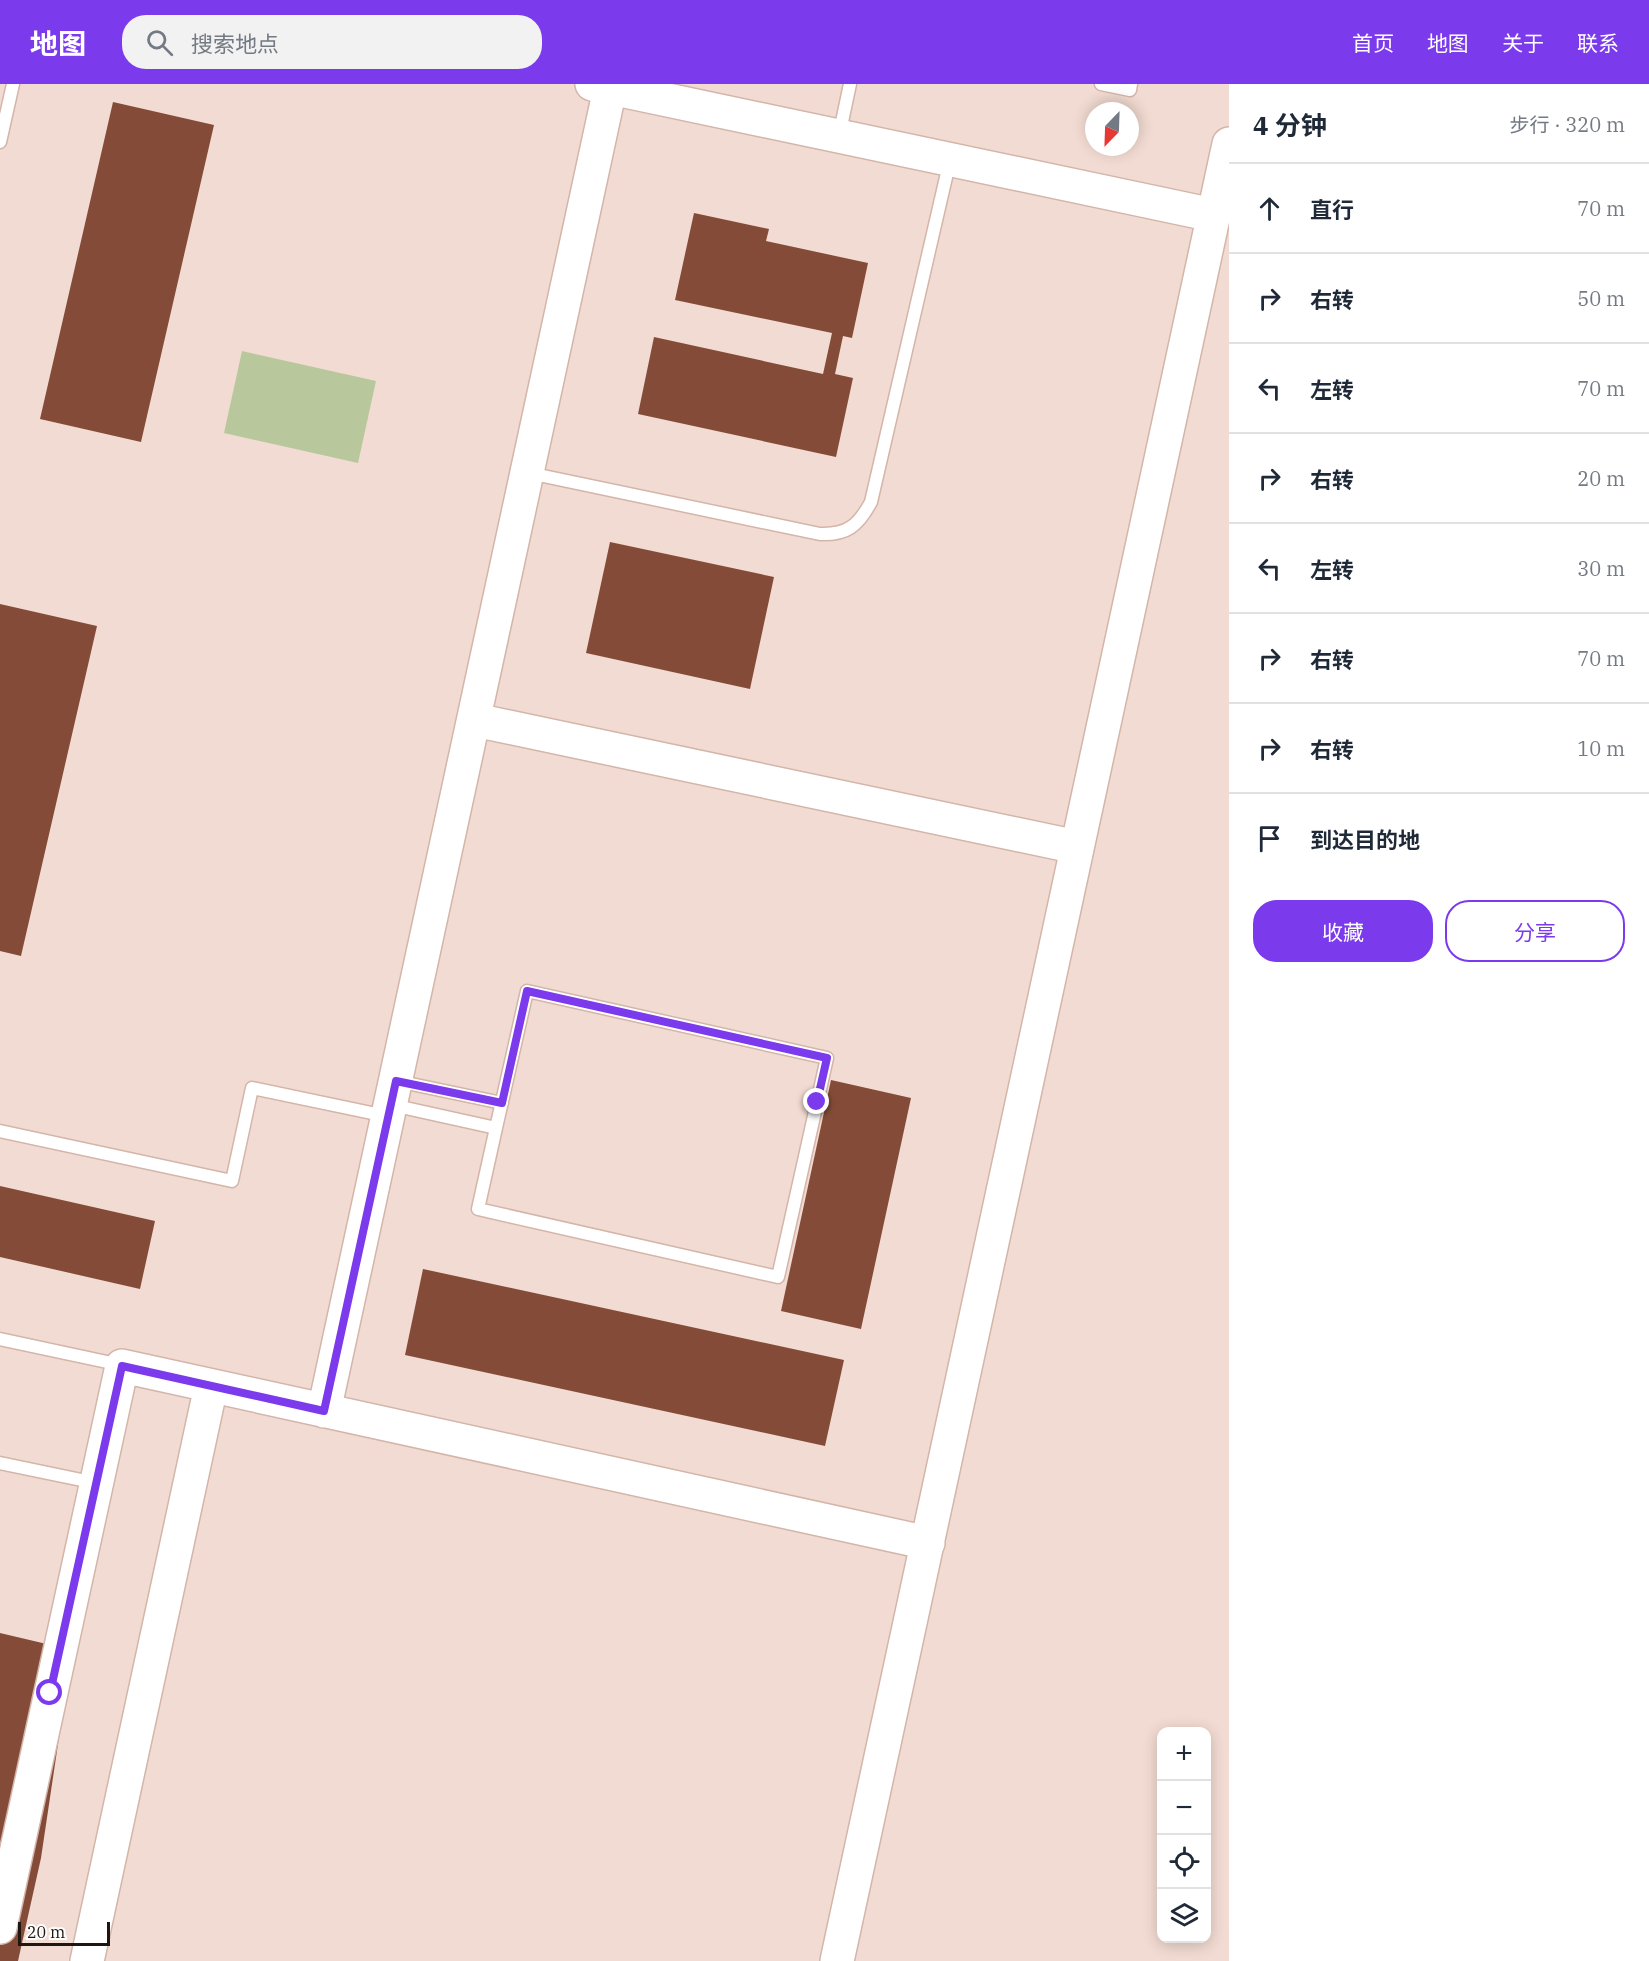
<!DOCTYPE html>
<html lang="zh">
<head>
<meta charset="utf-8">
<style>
	body { margin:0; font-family:"IBM Plex Serif","Noto Sans SC",serif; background:#f2f2f3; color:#1f2937 }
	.controls { position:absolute; right:18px; bottom:18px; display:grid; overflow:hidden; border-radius:12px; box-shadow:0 3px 15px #0003 }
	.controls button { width:54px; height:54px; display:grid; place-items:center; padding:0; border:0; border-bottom:2px solid #e0e1e3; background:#fff; color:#1f2937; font:30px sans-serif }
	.compass { position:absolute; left:1085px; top:18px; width:54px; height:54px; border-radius:50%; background:#fff; box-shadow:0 3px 15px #0003; rotate:203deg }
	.scale { position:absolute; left:18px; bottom:15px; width:92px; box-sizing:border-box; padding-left:6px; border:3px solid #1f1511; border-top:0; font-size:16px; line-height:21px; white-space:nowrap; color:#1f1511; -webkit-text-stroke:4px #fdfdfd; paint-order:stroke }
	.stop { position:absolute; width:18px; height:18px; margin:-14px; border:4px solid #7c3aed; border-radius:50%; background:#fff }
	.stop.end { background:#7c3aed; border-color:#fff; box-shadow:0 2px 6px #0008 }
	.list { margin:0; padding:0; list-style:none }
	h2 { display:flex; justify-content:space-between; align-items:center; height:78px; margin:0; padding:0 24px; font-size:26px }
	h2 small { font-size:20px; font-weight:400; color:#747a83 }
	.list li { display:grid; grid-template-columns:39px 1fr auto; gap:18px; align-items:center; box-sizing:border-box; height:90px; padding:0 24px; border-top:2px solid #e0e1e3 }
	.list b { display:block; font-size:22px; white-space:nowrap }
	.list em { font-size:20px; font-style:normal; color:#747a83 }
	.actions { display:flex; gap:12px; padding:18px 24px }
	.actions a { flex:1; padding:14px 0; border:2px solid #7c3aed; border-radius:24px; text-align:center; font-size:21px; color:#7c3aed }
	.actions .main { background:#7c3aed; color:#fff }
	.icon { flex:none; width:33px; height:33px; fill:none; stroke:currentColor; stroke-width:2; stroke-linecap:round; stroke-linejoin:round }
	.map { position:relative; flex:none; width:1229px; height:1877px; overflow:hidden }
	header { display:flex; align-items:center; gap:36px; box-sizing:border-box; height:84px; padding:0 30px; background:#7c3aed; color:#fff }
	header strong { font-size:28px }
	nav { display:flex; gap:33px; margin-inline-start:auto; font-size:21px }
	.search { width:420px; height:54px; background:#f2f2f3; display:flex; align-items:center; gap:15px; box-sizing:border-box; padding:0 21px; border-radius:24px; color:#747a83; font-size:22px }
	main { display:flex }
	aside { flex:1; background:#fff }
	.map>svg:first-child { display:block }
	.built { fill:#f2dbd2; fill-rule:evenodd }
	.green { fill:#b9c89c }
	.building { fill:#844c38 }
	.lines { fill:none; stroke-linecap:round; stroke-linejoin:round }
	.lane-casing { stroke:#d4b5aa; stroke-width:15 }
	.secondary-casing { stroke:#d4b5aa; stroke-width:36 }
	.lane { stroke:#fff; stroke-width:12 }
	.secondary { stroke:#fff; stroke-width:33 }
	.route { stroke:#7c3aed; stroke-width:8 }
</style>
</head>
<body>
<header>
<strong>地图</strong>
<div class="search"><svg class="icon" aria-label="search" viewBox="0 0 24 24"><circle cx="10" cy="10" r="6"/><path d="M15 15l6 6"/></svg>搜索地点</div>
<nav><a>首页</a><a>地图</a><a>关于</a><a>联系</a></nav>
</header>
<main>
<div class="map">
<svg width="1229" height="1877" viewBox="0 0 1229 1877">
	<rect width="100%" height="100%" fill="#ffebe4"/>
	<path class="built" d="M0 0H1229V1877H0ZM1094 27H1130V63H1094ZM1162 1648H1206V1854H1162Z"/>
	<path class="green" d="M242 267 376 297 358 379 224 349Z"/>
	<path class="building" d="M113 18 214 41 141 358 40 335Z
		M694 129 769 145 766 157 868 179 852 254 843 252 835 290 853 294 836 373 638 330 654 253 823 290 832 249 675 216Z
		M610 458 774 493 750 605 586 569Z
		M0 520 97 542 21 872 0 867Z
		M831 996 911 1014 861 1245 781 1227Z
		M0 1102 155 1137 140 1205 0 1173Z
		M423 1185 844 1276 825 1362 405 1271Z
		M0 1549 72 1566 41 1774 18 1877H0Z"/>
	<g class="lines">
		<g class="lane-casing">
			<path id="lane" d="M1101 0 1130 6 1131 0
				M839 52 850 0
				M0 58 13 0
				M529 389 820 450C847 451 858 442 871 418L950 76
				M397 997 502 1019
				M392 1021 496 1044 478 1125 778 1193 827 974 527 907 496 1044
				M0 1047 232 1097 252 1004 386 1032
				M0 1255 121 1281
				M0 1379 96 1399"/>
		</g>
		<g class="secondary-casing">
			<path id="secondary" d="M592 0 1213 131
				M475 636 1077 763
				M324 1327 611 0
				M0 1843 122 1282 928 1459
				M87 1877 211 1302
				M837 1877 1229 60"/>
		</g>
		<use href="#lane" class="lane"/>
		<use href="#secondary" class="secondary"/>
	</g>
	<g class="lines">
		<path class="route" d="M50 1609 122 1282 324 1327 396 997 502 1019 527 907 827 974 817 1018"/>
	</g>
</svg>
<div class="controls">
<button>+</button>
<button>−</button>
<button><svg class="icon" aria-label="locate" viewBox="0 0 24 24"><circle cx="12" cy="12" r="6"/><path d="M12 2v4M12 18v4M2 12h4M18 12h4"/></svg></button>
<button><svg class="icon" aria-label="layers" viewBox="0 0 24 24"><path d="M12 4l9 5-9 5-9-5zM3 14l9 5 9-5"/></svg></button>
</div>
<svg class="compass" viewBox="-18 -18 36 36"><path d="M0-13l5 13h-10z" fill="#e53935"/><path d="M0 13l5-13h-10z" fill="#747a83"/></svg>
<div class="scale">20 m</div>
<div class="stop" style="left:50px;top:1609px"></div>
<div class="stop end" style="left:817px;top:1018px"></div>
</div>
<aside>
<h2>4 分钟<small>步行 · 320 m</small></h2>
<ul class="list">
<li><svg class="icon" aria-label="ahead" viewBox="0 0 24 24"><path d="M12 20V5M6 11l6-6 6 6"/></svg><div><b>直行</b></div><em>70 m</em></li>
<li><svg class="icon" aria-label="right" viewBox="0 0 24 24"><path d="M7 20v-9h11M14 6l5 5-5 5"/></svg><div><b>右转</b></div><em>50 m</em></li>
<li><svg class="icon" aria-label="left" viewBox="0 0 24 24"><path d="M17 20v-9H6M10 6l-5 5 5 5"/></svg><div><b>左转</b></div><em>70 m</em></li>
<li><svg class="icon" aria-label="right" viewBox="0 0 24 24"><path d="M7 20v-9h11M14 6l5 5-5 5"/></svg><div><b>右转</b></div><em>20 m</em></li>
<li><svg class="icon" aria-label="left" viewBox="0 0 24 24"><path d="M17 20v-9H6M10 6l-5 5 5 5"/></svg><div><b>左转</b></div><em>30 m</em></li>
<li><svg class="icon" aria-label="right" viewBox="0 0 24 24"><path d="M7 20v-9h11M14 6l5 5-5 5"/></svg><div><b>右转</b></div><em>70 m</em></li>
<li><svg class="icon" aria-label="right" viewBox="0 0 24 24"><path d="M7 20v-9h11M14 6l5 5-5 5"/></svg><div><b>右转</b></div><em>10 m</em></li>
<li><svg class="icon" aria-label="arrive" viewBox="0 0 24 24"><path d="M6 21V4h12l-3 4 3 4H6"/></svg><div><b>到达目的地</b></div></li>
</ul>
<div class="actions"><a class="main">收藏</a><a>分享</a></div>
</aside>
</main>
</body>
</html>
